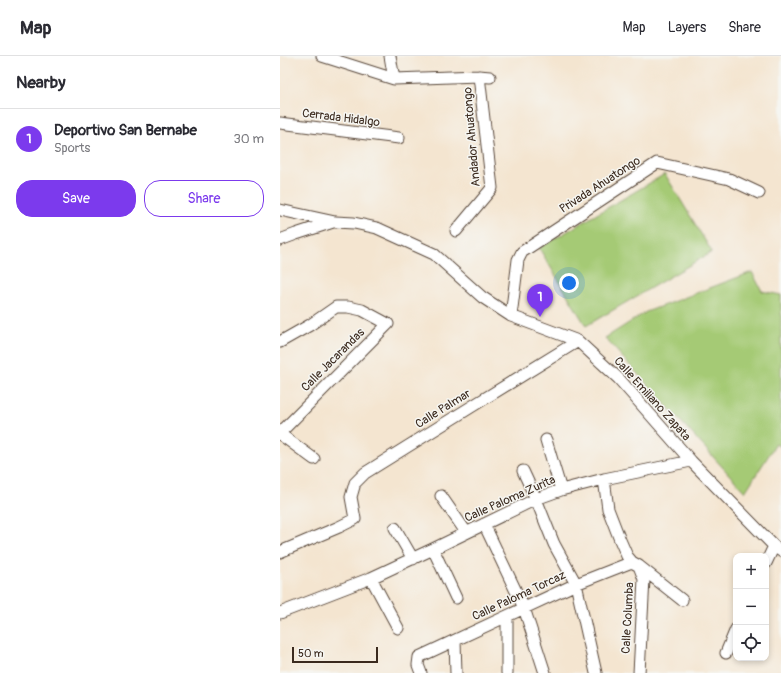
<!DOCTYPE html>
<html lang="en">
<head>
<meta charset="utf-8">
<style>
	body { margin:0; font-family:Pangolin,sans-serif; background:#f7f7f7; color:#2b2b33 }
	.controls { position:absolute; right:12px; bottom:12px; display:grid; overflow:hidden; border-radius:8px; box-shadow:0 2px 6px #0003 }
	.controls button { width:36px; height:36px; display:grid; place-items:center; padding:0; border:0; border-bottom:1px solid #e1e1e2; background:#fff; color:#2b2b33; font:20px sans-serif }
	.scale { position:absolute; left:12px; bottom:10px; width:86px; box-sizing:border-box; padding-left:4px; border:2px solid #3b2a1e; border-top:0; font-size:11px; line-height:14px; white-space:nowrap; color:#3b2a1e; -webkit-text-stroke:3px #f6f6f2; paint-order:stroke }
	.you { position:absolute; left:289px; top:227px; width:14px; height:14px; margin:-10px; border:3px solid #fff; border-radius:50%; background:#1a73e8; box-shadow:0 0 0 6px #1a73e833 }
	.badge { display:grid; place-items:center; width:26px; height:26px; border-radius:50%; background:#7c3aed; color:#fff; font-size:13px; font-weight:700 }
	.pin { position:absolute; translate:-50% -33px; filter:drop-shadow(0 1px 2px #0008) }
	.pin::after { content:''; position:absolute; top:21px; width:14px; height:12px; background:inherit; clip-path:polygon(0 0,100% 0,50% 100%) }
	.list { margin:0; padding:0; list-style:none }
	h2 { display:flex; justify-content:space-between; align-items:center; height:52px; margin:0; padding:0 16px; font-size:17px }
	h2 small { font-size:13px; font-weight:400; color:#7c7c81 }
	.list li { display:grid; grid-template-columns:26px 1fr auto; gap:12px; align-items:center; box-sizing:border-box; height:60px; padding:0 16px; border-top:1px solid #e1e1e2 }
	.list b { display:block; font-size:15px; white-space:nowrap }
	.list p { margin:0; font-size:13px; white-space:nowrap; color:#7c7c81 }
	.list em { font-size:13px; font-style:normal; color:#7c7c81 }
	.actions { display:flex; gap:8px; padding:12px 16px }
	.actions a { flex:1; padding:9px 0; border:1px solid #7c3aed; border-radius:16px; text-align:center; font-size:14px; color:#7c3aed }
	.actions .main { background:#7c3aed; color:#fff }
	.icon { flex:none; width:22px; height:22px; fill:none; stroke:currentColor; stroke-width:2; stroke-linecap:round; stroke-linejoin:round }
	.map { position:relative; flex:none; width:501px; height:617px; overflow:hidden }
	header { display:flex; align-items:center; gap:24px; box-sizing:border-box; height:56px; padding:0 20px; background:#fff; border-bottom:1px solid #e1e1e2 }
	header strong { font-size:19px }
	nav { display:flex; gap:22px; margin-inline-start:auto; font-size:14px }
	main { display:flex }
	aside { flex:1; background:#fff }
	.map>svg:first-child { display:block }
	.green { fill:#a5ca74; stroke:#707a49 }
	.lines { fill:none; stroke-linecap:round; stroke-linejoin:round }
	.minor-casing { stroke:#574639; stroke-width:13 }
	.minor { stroke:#fff; stroke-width:11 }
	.labels { text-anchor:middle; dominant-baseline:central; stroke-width:3; stroke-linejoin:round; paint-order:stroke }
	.street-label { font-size:12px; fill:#3b2a1e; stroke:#f6f6f2 }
</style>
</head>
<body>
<header>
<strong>Map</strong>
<nav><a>Map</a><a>Layers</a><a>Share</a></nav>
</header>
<main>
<aside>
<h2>Nearby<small></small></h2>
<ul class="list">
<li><span class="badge">1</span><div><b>Deportivo San Bernabe</b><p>Sports</p></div><em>30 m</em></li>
</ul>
<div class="actions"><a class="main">Save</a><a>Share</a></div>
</aside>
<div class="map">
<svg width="501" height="617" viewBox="0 0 501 617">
	<rect width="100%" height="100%" fill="#f6f6f2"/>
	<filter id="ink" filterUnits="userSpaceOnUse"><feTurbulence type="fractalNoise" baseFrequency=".025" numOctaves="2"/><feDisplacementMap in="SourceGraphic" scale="8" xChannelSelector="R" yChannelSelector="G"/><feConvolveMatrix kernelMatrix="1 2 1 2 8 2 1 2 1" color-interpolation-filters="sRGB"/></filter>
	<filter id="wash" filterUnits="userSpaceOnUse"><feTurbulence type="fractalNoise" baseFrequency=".012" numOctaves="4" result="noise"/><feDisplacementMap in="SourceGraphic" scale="16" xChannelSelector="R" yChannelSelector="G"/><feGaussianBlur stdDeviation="0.9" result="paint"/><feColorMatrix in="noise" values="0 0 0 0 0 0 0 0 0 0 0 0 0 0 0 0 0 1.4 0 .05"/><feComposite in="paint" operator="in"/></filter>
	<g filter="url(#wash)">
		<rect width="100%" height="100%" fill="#f4e5d0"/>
		<path class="green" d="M385 118 432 196 306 270 259 192Z
			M472 216 482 235 501 239V391L496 388 465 436 325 282 366 256Z"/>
	</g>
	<g filter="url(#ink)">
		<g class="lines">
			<g class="minor-casing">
				<path id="minor" d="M42 0 114 23 199 20 210 21
					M110 0 114 23
					M0 67 119 82
					M0 154 55 166 74 167 97 172 154 198 202 241 231 260 298 285 339 323 411 405 494 490 501 495
					M176 175 212 132 199 20
					M0 184 16 178 53 166
					M231 260 238 204 242 196 377 107 449 123 479 137
					M0 286 30 269 56 251H68L82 254 108 268 0 377
					M0 378 34 403
					M266 384 281 434
					M243 415 256 443 274 488 296 528 316 617
					M324 423 328 453 340 484 347 500 352 506 359 510 364 523 359 617
					M161 440 186 476
					M204 468 244 552 265 617
					M115 472 133 503
					M153 493 176 542
					M0 496 59 471 75 463 71 441 75 427 85 417 191 351 298 285
					M486 507 494 490
					M359 510 402 544
					M91 522 118 572
					M0 557 91 522 153 493 256 443 281 434 324 423 411 405
					M227 560V617
					M175 585 176 617
					M446 597 456 573
					M141 617 138 609 139 601 296 528 352 506"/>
			</g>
			<use href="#minor" class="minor"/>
		</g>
	</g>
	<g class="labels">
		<g class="street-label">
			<text transform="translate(61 62) rotate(7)">Cerrada Hidalgo</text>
			<text transform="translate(192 81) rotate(-95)">Andador Ahuatongo</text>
			<text transform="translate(320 129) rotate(-33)">Privada Ahuatongo</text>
			<text transform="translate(53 304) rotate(-45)">Calle Jacarandas</text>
			<text transform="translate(372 343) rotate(48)">Calle Emiliano Zapata</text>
			<text transform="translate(163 353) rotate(-32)">Calle Palmar</text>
			<text transform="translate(230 443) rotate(-24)">Calle Paloma Zurita</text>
			<text transform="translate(239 540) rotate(-25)">Calle Paloma Torcaz</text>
			<text transform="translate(348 562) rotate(-87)">Calle Columba</text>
		</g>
	</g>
</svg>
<div class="controls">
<button>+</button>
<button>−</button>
<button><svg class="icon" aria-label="locate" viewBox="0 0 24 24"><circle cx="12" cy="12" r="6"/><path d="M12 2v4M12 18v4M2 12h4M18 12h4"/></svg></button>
</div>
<div class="scale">50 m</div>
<div class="you"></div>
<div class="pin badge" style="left:260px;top:261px">1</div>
</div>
</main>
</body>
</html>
